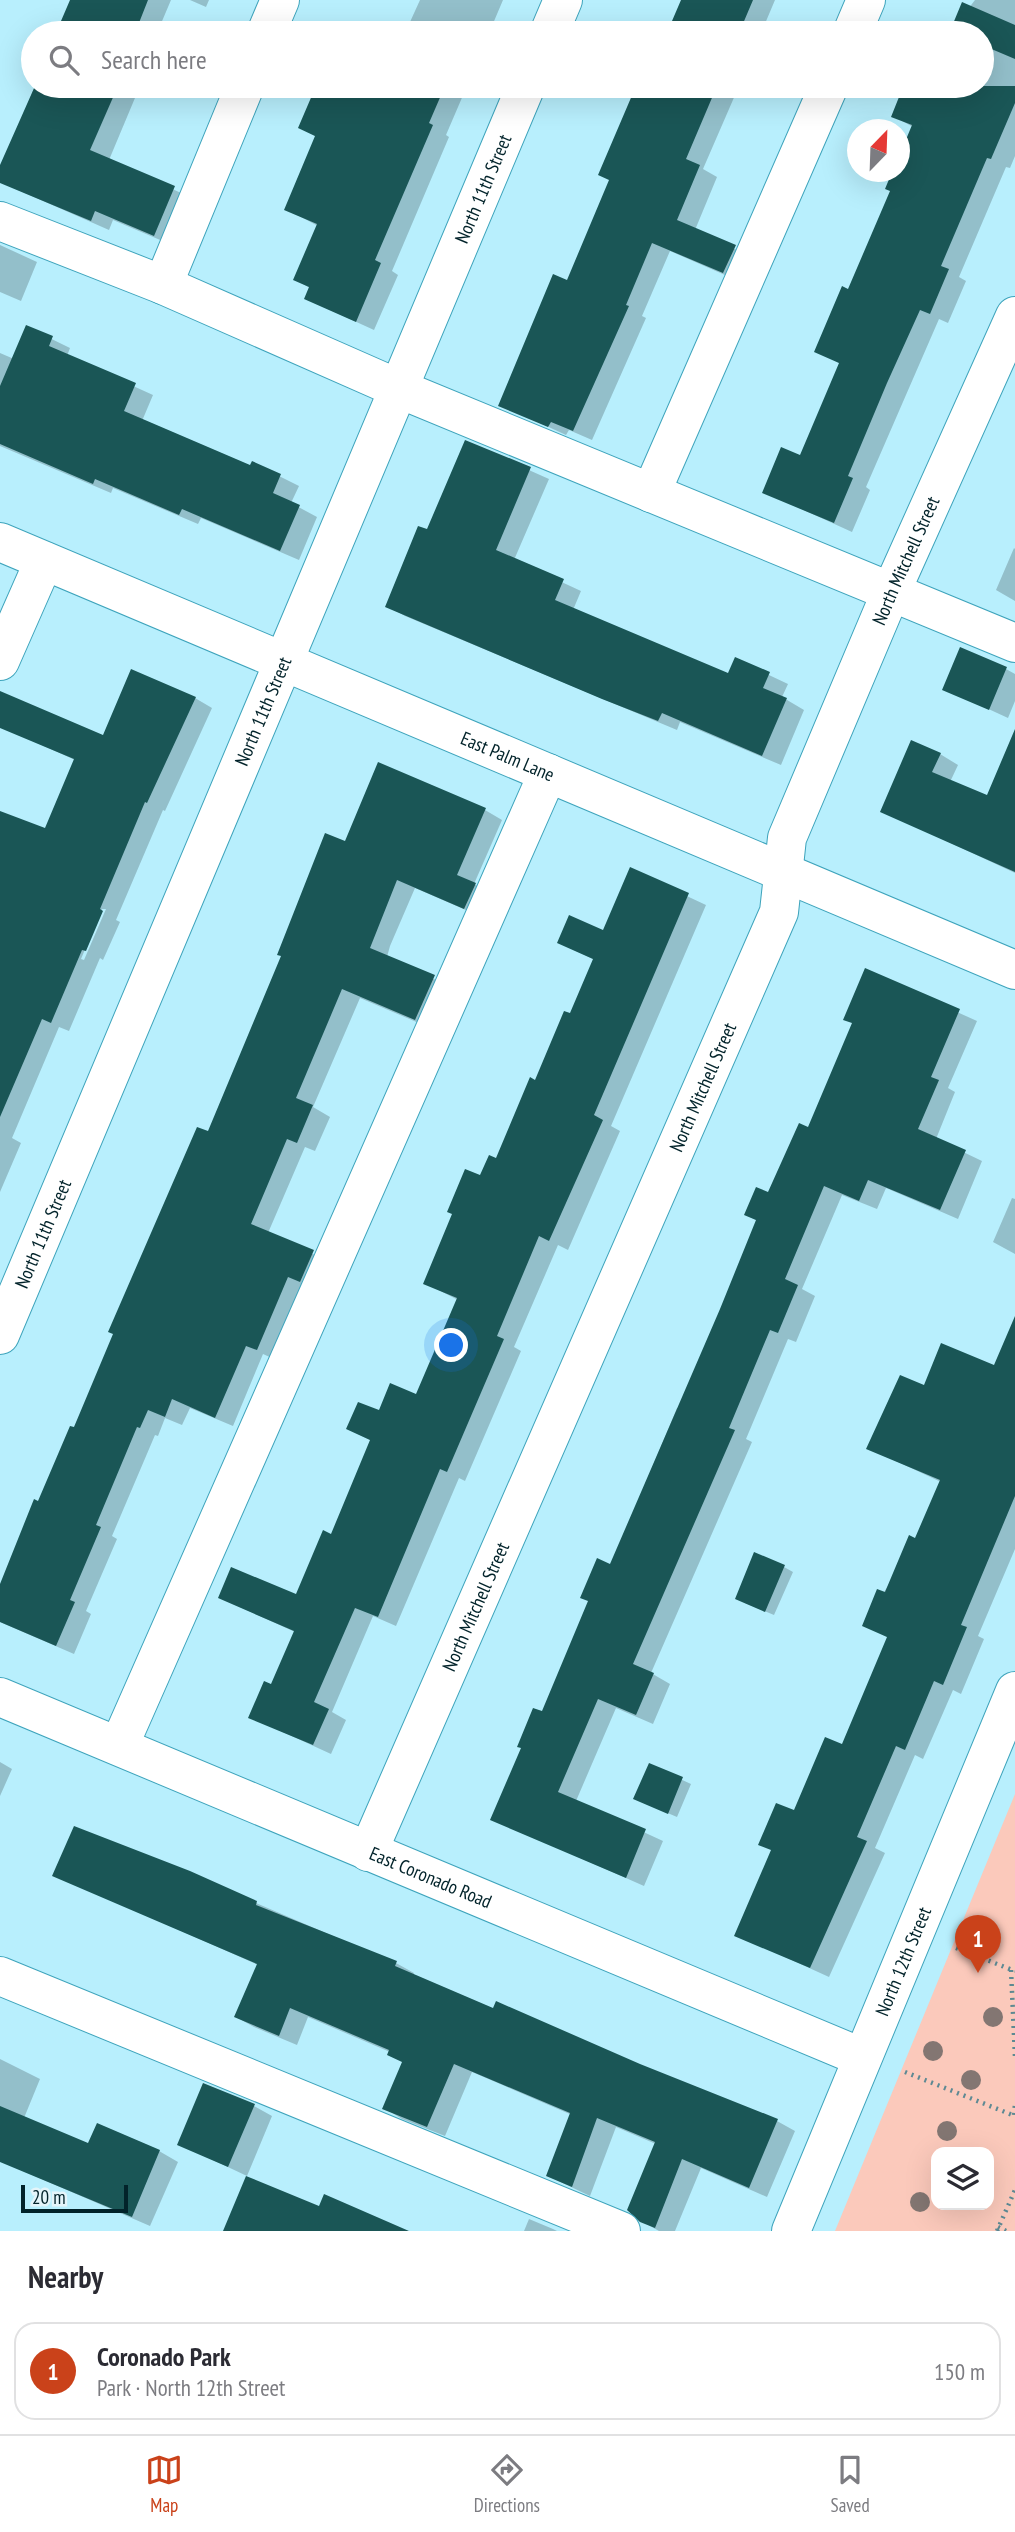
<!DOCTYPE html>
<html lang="en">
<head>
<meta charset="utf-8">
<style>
	body { margin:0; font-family:"PT Sans Narrow",sans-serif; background:#f7f7f7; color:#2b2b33 }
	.controls { position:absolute; right:21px; bottom:21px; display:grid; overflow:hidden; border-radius:14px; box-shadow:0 7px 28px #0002 }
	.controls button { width:63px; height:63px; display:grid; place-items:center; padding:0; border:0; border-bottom:2px solid #e1e1e2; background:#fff; color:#2b2b33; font:35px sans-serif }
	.compass { position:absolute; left:847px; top:119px; width:63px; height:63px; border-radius:50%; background:#fff; box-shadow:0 7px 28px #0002; rotate:23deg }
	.scale { position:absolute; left:21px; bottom:18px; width:107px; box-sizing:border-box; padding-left:7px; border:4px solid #02232a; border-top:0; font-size:19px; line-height:24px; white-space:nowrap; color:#02232a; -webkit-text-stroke:5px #e4f5fa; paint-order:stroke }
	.you { position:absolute; left:452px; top:1346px; width:24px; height:24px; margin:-18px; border:5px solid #fff; border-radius:50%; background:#1a73e8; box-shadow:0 0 0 10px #1a73e833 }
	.badge { display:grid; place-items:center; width:46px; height:46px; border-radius:50%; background:#ca421a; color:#fff; font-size:23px; font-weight:700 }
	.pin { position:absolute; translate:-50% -58px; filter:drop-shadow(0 2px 4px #0008) }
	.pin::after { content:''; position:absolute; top:37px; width:24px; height:21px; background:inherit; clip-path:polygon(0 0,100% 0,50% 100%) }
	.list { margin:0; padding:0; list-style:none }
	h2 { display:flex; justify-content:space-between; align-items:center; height:91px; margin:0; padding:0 28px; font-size:30px }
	h2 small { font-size:23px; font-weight:400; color:#7c7c81 }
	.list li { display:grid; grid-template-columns:46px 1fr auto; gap:21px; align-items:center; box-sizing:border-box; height:98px; margin:0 14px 14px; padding:0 14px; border:2px solid #e1e1e2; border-radius:21px }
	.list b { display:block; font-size:26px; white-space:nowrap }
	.list p { margin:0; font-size:23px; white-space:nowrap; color:#7c7c81 }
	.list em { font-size:23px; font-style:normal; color:#7c7c81 }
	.icon { flex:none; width:38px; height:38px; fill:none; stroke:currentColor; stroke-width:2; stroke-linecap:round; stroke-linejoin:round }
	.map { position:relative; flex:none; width:1015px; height:2231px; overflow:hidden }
	.search { position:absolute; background:#fff; box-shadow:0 7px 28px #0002; left:21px; right:21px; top:21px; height:77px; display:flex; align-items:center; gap:18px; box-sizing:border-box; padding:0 24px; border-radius:38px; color:#7c7c81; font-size:26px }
	.sheet { height:203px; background:#fff }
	nav { display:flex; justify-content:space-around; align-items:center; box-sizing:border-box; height:98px; border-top:2px solid #e1e1e2; background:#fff; font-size:19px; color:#7c7c81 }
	nav a { display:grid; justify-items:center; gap:4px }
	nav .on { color:#ca421a }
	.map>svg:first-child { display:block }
	.green { fill:#fbc9bb; fill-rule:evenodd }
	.shadow { fill:#0003; fill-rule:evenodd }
	.building { fill:#1a5656 }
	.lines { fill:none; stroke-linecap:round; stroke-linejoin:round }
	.minor-casing { stroke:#3ea4bc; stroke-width:40 }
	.path { stroke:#5d8993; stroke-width:4.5; stroke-dasharray:2 5; stroke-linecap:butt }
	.minor { stroke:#fff; stroke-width:38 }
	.tree { fill:#837672 }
	.labels { text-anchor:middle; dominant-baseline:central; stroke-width:7; stroke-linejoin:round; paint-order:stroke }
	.street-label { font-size:19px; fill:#02232a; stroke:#e4f5fa }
</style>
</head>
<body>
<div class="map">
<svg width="1015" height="2231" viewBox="0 0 1015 2231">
	<rect width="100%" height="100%" fill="#b8effd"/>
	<path class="green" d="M1015 1794V2231H835ZM936 2152H989V2205H936Z"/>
	<path class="shadow" d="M71 0H171L157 33H57Z
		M190 0H209L206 7Z
		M420 0H503L489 33H405Z
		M683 0H775L761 33H669Z
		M975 0H1015V156L1010 168 1006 167 959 277 966 281 948 323 939 319 866 487 870 490 852 532 764 492 801 458 841 364 817 351 849 291 892 191 887 188 894 172H900V158L913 127 893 116 929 100 935 86 948 91 950 86H982V33H957L952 30Z
		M35 86H140L109 160 192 198 172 245 113 220 109 230 0 182V170Z
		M383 86H467L446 135 449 137 392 271 398 275 374 330 306 299 310 288 296 280 318 226 286 209 317 137 300 128 376 103Z
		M637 86H739L703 169 717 177 695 230 752 257 741 282 670 251 642 316 646 318 592 440 569 430 566 435 501 405 567 282 611 180 600 174Z
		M0 245 37 262 21 301 0 292Z
		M27 327 70 348 67 356 153 395 142 421 251 467 253 463 299 486 291 503 317 517 299 560 201 518 198 524 113 488 111 493 0 446V353L14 359Z
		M466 442 549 479 514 560 581 591 573 610 729 676 735 659 788 684 782 697 804 710 781 765 680 722 677 730 405 616 387 606 428 532Z
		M1014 548 1015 549V601L996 590Z
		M1006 669 1015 674V701L1008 718 945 689Z
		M195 698 212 708 165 811 163 810 116 920 120 922 103 960 100 958 69 1031 59 1027 12 1138 21 1143 0 1192V813L46 830 75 760 13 732 104 737ZM102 909H106L84 960 81 959Z
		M940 754 958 765 950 782 988 798 1015 769V873L882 811Z
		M485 810 502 820 474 884 492 894 482 917 415 888 390 946 387 957 451 987 433 1029 360 998 313 1107 330 1117 315 1151 305 1147 268 1233 330 1262 274 1359 263 1354 233 1426 190 1408 182 1425 165 1418 158 1436 155 1435 112 1536 117 1539 86 1611 91 1614 74 1654 0 1622V1587L345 843Z
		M631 870 706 905 611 1126 620 1131 568 1250 558 1245 514 1347 521 1351 465 1481 459 1478 396 1626 373 1616 332 1712 346 1720 331 1754 250 1717 272 1686 295 1632 220 1598 297 1597 332 1536 372 1441 348 1429 417 1396 458 1300 425 1283 481 1178 497 1160 571 1016 595 960 559 943 604 932Z
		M866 971 977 1021 948 1088 955 1092 936 1139 982 1161 958 1219 886 1188 877 1209 842 1195 802 1289 815 1296 796 1342 788 1339 746 1439 752 1442 651 1673 670 1684 653 1724 616 1708 576 1801 663 1841 644 1886 492 1819 611 1566 677 1408 680 1409 758 1221 746 1215 769 1194 808 1129 853 1024Z
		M1012 1198 1015 1199V1254L993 1242Z
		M1015 1320V1549L978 1636 984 1639 961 1694 953 1690 923 1759 915 1755 875 1848 885 1853 829 1977 737 1935 795 1812 843 1746 889 1638 864 1625 916 1540 941 1482 868 1448 924 1387 995 1367Z
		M784 1567 793 1572 774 1615 745 1603Z
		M0 1762 12 1769 0 1796Z
		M650 1765 691 1784 677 1817 644 1803Z
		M55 1875 256 1903 396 1963 414 1973 413 1976 494 2010 777 2121 795 2131 767 2197 701 2168 675 2231H659L641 2221 656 2144 616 2127 590 2196 548 2176 572 2115 472 2072 445 2136 402 2119 384 2108 404 2063 390 2052 308 2017 297 2045 254 2027 236 2017 258 1965Z
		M0 2059 40 2079 24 2118 89 2146 159 2151 178 2162 150 2226 0 2161Z
		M254 2106 272 2116 247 2176 179 2144Z
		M529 2219 553 2229 557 2231H524Z"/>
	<path class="building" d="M70 0H148L135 33H71L58 28Z
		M681 0H753L739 33H682L669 28Z
		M962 2 1015 25V59L982 45V33L950 31Z
		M35 86H118L90 150 175 186 154 236 95 211 91 221 0 183V165Z
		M316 86H445L429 123 433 125 375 260 381 263 356 322 304 299 309 287 293 280 317 224 284 210 315 136 298 128Z
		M636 86H717L686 159 700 165 677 220 736 245 723 273 652 243 626 305 629 306 573 431 551 422 548 427 498 406 553 274 567 280 609 180 598 175Z
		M933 86H1015V103L991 159 987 158 941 266 949 269 930 314 920 310 887 383 848 476 853 478 834 523 762 493 781 447 800 455 839 363 814 352 842 286 848 289 890 191 885 189 892 172H900V154L912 125 891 117 903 87 928 98Z
		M26 325 53 336 49 346 136 383 124 411 250 465 252 461 281 474 273 493 300 505 280 551 182 509 179 515 95 479 93 484 0 444V386Z
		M465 440 531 467 496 550 564 579 555 600 728 673 735 657 770 672 763 688 787 698 762 756 662 713 658 721 602 699 385 607 418 526 427 529Z
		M960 647 1007 667 989 710 942 690Z
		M131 669 196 697 147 803 145 802 100 909 103 911 86 951 82 950 51 1023 42 1019 0 1117V811L45 828 74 759 0 728V691L103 735Z
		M1015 729V872L880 812 911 740 941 753 932 772 987 795Z
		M378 762 486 808 457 875 476 883 464 909 397 880 370 948 435 975 415 1020 342 989 296 1098 313 1105 297 1143 287 1139 251 1224 314 1250 300 1282 288 1277 257 1350 246 1346 215 1418 172 1399 165 1417 148 1410 140 1428 137 1427 96 1525 101 1527 70 1600 75 1602 56 1646 0 1622V1584L34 1499 38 1501 70 1426 74 1427 113 1334 108 1332 197 1127 208 1131 281 956 277 955 325 833 345 841Z
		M630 867 689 893 594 1115 603 1120 549 1241 539 1236 497 1336 504 1339 447 1472 440 1469 378 1617 355 1608 314 1702 329 1709 313 1745 248 1718 264 1681 271 1684 294 1631 218 1598 231 1567 296 1594 323 1530 331 1534 370 1440 346 1429 358 1402 379 1410 390 1383 416 1394 457 1298 423 1284 452 1214 447 1212 465 1169 480 1175 489 1155 496 1158 530 1077 535 1080 564 1011 570 1013 593 959 557 943 569 915 603 930Z
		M865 968 960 1009 931 1077 939 1080 918 1129 966 1150 940 1210 868 1180 859 1201 824 1186 785 1279 798 1285 778 1333 770 1330 729 1428 735 1430 633 1664 654 1673 636 1715 598 1699 558 1792 646 1829 626 1878 490 1820 521 1748 517 1747 533 1708 542 1711 588 1601 580 1598 597 1558 610 1564 720 1309 756 1220 744 1215 756 1187 768 1192 799 1123 808 1127 852 1023 843 1020Z
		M1015 1316V1496L961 1625 967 1627 943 1685 934 1681 905 1750 896 1746 857 1837 867 1841 810 1968 734 1936 771 1850 758 1845 776 1803 794 1810 825 1737 842 1744 887 1637 862 1626 877 1589 885 1592 909 1535 915 1538 940 1480 866 1449 900 1375 924 1385 941 1343 994 1365Z
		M754 1552 785 1565 765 1612 735 1599Z
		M649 1763 683 1777 668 1814 633 1799Z
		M74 1826 190 1871 257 1901 256 1905 397 1961 395 1966 493 2008 496 2001 640 2064 778 2119 749 2188 682 2159 655 2228 640 2222 627 2210 655 2142 597 2118 572 2187 546 2176 570 2113 454 2064 427 2127 382 2109 402 2062 387 2055 389 2050 290 2008 279 2036 234 2017 257 1964 52 1876Z
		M203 2083 255 2104 228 2167 177 2145Z
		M0 2106 88 2143 97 2123 160 2150 132 2217 0 2162Z
		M246 2176 319 2206 324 2194 409 2231H223Z"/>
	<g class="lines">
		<g class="minor-casing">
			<g id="minor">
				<path d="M266 33 280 0"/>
				<path d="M549 33 563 0"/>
				<path d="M852 33 866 0"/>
				<path d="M0 221 163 285 397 388 1015 643"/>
				<path d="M163 285 245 86"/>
				<path d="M651 493 829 86"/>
				<path id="s1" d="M0 542 1015 970"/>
				<path d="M0 661 44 561"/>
				<path id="s2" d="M0 1335 526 86"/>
				<path id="s3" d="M0 1697 861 2057"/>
				<path d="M119 1746 548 773"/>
				<path id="s4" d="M368 1852 779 912 787 838 891 592 1015 316"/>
				<path d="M0 1976 621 2231"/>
				<path id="s5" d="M791 2231 1015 1691"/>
			</g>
		</g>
		<path class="path" d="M956 1948 1015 1971
			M1011 1970 1015 2057
			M905 2072 1015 2116
			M1014 2115 1015 2104
			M998 2227 1006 2231
			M997 2231 1015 2190"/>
		<use href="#minor" class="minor"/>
	</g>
	<g class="tree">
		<circle cx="993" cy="2017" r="10"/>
		<circle cx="933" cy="2051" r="10"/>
		<circle cx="971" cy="2080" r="10"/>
		<circle cx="947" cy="2131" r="10"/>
		<circle cx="920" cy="2202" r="10"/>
	</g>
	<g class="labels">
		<g class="street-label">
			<text stroke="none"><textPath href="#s2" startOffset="1244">North 11th Street</textPath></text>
			<text stroke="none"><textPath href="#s4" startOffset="1402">North Mitchell Street</textPath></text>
			<text stroke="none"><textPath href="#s2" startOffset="677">North 11th Street</textPath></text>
			<text stroke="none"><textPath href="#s1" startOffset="551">East Palm Lane</textPath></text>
			<text stroke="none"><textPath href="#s4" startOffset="835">North Mitchell Street</textPath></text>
			<text stroke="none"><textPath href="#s2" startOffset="110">North 11th Street</textPath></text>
			<text stroke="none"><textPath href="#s4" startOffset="268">North Mitchell Street</textPath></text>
			<text stroke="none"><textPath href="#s3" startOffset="467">East Coronado Road</textPath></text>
			<text stroke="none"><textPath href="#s5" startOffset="292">North 12th Street</textPath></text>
		</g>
	</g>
</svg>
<div class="controls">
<button><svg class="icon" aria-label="layers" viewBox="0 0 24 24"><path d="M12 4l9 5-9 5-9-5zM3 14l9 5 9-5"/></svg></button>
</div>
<svg class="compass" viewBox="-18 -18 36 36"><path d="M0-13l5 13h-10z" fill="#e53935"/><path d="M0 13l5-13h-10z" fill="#7c7c81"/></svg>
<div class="scale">20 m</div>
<div class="you"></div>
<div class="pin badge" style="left:978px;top:1973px">1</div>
<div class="search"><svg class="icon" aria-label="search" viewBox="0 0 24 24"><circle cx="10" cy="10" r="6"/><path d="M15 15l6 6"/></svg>Search here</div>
</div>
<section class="sheet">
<h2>Nearby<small></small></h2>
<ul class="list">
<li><span class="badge">1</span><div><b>Coronado Park</b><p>Park · North 12th Street</p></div><em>150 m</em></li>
</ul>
</section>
<nav>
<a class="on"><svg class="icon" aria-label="map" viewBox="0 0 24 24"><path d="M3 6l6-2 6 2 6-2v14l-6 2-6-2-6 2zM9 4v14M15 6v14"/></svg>Map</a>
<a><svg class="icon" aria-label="directions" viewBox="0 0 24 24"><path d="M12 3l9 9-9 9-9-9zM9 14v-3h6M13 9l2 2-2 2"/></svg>Directions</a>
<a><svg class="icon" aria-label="saved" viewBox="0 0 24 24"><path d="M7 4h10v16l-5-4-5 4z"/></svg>Saved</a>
</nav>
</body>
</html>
